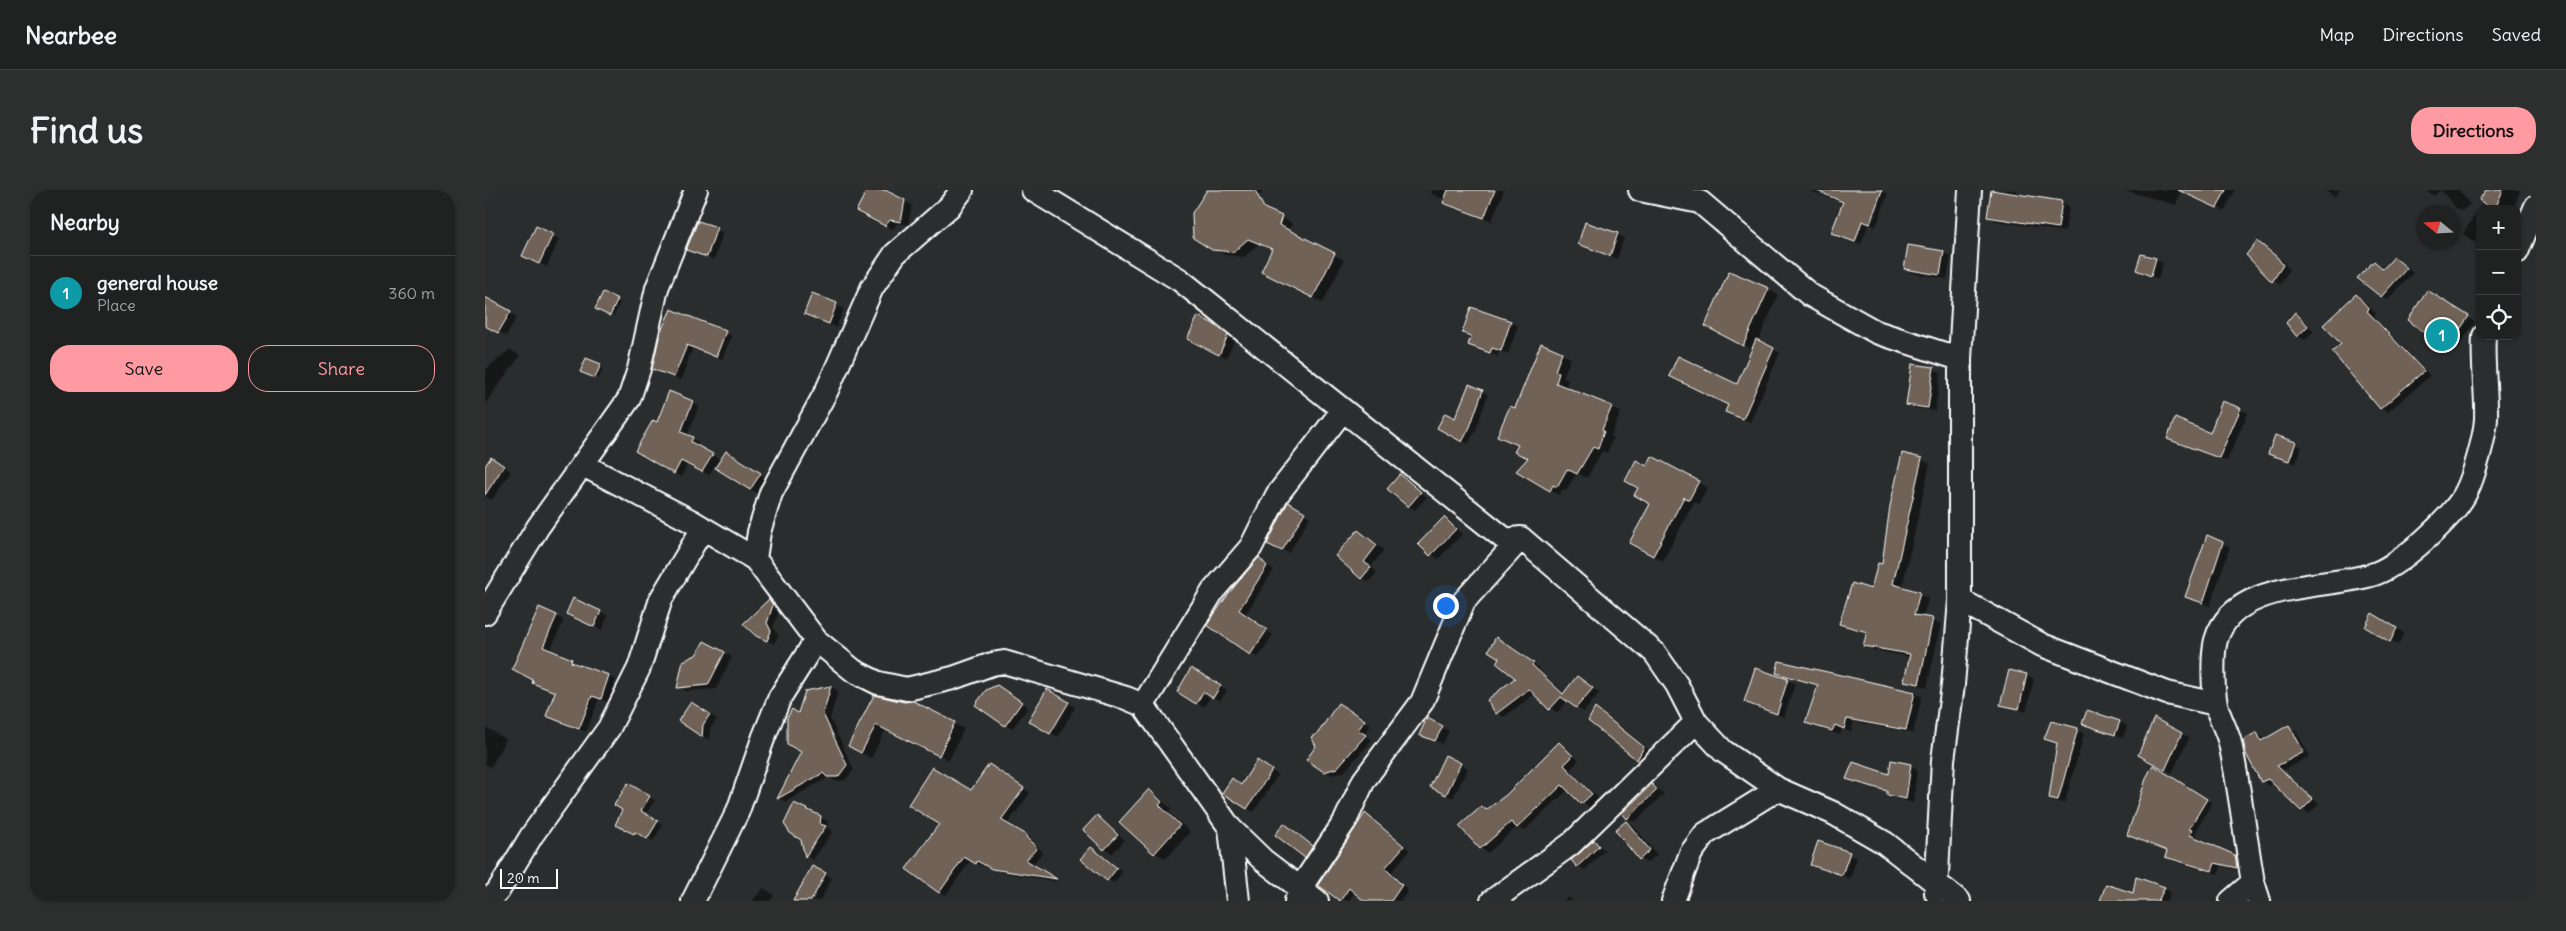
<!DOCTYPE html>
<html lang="en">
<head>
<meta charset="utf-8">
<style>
	body { margin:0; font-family:Delius,sans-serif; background:#2d2f2f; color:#f1f3f6 }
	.controls { position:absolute; right:15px; top:15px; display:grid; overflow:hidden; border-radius:10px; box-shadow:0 1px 4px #0004 }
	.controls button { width:45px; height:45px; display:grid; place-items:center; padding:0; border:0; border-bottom:1px solid #3d3f40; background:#202222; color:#f1f3f6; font:25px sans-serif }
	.compass { position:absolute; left:1931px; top:15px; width:45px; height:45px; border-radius:50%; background:#202222; box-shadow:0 1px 4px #0004; rotate:288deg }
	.scale { position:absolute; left:15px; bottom:12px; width:58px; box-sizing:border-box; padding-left:5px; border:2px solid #fff; border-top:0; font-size:14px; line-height:18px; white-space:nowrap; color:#fff; -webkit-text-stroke:4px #2a2d2e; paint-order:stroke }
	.you { position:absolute; left:960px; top:415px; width:18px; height:18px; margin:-12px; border:4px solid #fff; border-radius:50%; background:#1a73e8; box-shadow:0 0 0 8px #1a73e833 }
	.badge { display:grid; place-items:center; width:32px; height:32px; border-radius:50%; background:#ff9aa2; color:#fff; font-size:16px; font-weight:700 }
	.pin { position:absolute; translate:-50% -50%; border:2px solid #fff; box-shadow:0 1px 5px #0006 }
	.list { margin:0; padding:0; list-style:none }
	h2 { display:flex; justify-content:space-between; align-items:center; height:65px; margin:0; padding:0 20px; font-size:21px }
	h2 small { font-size:16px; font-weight:400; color:#a2a4a5 }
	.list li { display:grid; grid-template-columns:32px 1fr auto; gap:15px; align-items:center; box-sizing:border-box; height:75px; padding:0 20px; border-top:1px solid #3d3f40 }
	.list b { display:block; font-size:19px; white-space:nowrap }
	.list p { margin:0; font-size:16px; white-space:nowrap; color:#a2a4a5 }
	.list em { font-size:16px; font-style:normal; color:#a2a4a5 }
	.actions { display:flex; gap:10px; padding:15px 20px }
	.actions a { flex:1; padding:11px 0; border:1px solid #ff9aa2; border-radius:20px; text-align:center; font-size:18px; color:#ff9aa2 }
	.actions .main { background:#ff9aa2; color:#111 }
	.icon { flex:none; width:28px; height:28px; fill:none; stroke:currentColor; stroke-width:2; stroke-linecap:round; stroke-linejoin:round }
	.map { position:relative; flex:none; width:2051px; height:711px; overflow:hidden; border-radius:20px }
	header { display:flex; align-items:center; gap:30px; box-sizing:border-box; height:70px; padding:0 25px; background:#202222; border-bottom:1px solid #3d3f40 }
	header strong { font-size:24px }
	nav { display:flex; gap:28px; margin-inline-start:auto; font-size:18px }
	.intro { display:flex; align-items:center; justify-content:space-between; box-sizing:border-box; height:120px; padding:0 30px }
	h1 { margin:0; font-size:35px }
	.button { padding:12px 22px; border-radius:20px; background:#ff9aa2; color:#111; font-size:18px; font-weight:700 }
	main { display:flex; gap:30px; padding:0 30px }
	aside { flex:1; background:#202222; border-radius:20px; box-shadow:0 1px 4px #0004 }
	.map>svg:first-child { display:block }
	.shadow { fill:#0007 }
	.building { fill:#6f6256; stroke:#fff }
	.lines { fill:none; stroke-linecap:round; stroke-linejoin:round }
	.minor-casing { stroke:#fff; stroke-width:26 }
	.minor { stroke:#2a2d2e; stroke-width:22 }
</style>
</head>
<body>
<header>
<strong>Nearbee</strong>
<nav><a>Map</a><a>Directions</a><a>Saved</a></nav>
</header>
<div class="intro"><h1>Find us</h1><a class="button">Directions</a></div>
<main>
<aside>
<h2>Nearby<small></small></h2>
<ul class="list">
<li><span class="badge" style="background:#0f9aa8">1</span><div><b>general house</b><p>Place</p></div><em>360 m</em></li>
</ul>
<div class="actions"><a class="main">Save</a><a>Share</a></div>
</aside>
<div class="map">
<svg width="2051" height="711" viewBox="0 0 2051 711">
	<rect width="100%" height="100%" fill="#2a2d2e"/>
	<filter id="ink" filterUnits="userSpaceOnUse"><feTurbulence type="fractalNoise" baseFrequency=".02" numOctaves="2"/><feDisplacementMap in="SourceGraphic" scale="10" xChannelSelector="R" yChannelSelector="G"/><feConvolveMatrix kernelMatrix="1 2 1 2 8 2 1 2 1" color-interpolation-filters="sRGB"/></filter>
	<g filter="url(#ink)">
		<path class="shadow" d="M383 0H397L427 15 423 35 413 33 408 39 380 25Z
			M723 0H778L761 35 785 22 807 33 803 41 859 70 838 113 777 82 788 60 775 53 759 67 739 65 710 48Z
			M947 0H1019L1007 31 966 16 959 12 960 10 946 4Z
			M1322 0H1395L1403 4 1391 37 1384 34 1376 54 1348 42 1359 13Z
			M1508 0H1532L1531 5 1576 12 1584 16 1580 42 1511 31 1504 27Z
			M1638 0H1750L1740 21 1696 1 1691 15Z
			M1840 0H1856L1849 7Z
			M1941 0H1974L1985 14 1977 21 1970 17 1956 0 1949 6Z
			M2002 0H2035L2029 19H1995V56L1978 44 1998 11Z
			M231 39 238 43 229 70 203 59Z
			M1132 44 1139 48 1132 69 1094 54Z
			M67 45 74 49 62 77 46 69Z
			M1773 53 1799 72 1804 80 1795 95 1763 65Z
			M1458 62 1466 67 1462 89 1427 83 1420 79Z
			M1910 68 1928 83 1903 110 1896 106 1889 72 1899 79Z
			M1670 69 1678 73 1673 89 1652 79Z
			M1283 99 1293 105 1273 152 1295 163 1265 232 1248 225 1252 196 1267 160 1232 141Z
			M1942 102 1990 132 1969 163 1925 130Z
			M328 105 359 119 351 137 321 124Z
			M1871 106 1878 110 1891 124 1889 126 1945 186 1903 222 1896 218 1849 162 1857 154Z
			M3 110 32 127 21 146 0 134V116Z
			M132 110 135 112 129 126 115 120Z
			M186 120 247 146 237 169 208 157 196 190 169 179Z
			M1810 124 1829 141 1820 150 1813 146Z
			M1026 132 1033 136 1023 164 1014 161 1012 166 984 155Z
			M727 134 750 150 741 168 710 153Z
			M1057 155 1086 168 1078 187 1083 190 1080 198 1136 222 1126 246 1128 248 1122 263 1117 261 1102 288 1092 283 1081 301 1078 299 1074 305 1033 281 1044 269 1034 255 1023 250 1031 220Z
			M25 159 35 166 0 214V180Z
			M115 175 118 177 114 189 100 183Z
			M1449 179 1456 183 1450 221 1430 218 1422 214Z
			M984 196 1003 204 991 240 983 254 953 238 971 230Z
			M208 212 214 216 202 246 214 252 211 256 234 269 224 285 203 273 196 287 151 261Z
			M1738 213 1763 223 1742 271 1691 252 1726 245Z
			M1810 253 1817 257 1811 274 1785 263Z
			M248 267 282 288 272 303 265 299Z
			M1168 267 1223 298 1214 314 1209 312 1178 371 1155 359 1166 313 1163 277Z
			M1436 269 1445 274 1417 398 1443 408 1438 428 1456 434 1442 498 1421 491 1425 467 1388 460 1379 455 1383 444 1356 433 1387 400Z
			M13 273 26 281 7 310 0 306V279Z
			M915 286 942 307 930 320 923 316Z
			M804 314 825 327 804 363 790 357Z
			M959 329 978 344 953 369 935 354Z
			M873 341 899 360 886 377 892 382 884 392 877 388Z
			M1737 353 1745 357 1725 416 1702 407Z
			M775 369 789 380 760 425 788 445 773 468 724 435Z
			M284 411 295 419 288 437 293 446 289 454 279 450Z
			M55 419 79 430 65 461 131 490 123 512 114 509 101 542 62 526 71 502 55 496Z
			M116 422 123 426 117 440 89 427Z
			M1887 425 1919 443 1913 455 1882 436Z
			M219 452 247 467 231 499 201 501 194 497Z
			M1019 453 1055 478 1054 480 1079 504 1093 488 1114 503 1099 522 1083 511 1072 523 1050 504 1019 527 1012 523 1032 488 1016 468Z
			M707 480 742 500 735 511 726 506 719 517 694 502Z
			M1292 483 1430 503 1437 507 1428 543 1369 532 1366 542 1357 539 1355 545 1329 537 1322 533 1334 496Z
			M1542 485 1549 489 1541 522 1517 514Z
			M1303 490 1310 494 1299 527 1260 512Z
			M346 497 353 501 345 529 369 580 360 590 350 591 344 587 300 612 294 608 318 561 314 525 320 502Z
			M519 500 543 517 527 539 520 535Z
			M563 500 590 517 573 547 545 531Z
			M390 507 419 513 428 512 479 539 464 570 401 539 386 568 374 562Z
			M206 513 232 529 225 539 224 550 195 531Z
			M861 518 886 535 879 545 887 550 859 582 847 585 840 581Z
			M1111 520 1166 562 1159 573 1152 569Z
			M942 529 964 541 958 554 935 544Z
			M1635 532 1642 536 1638 548 1599 533Z
			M0 537 21 549 6 577 0 574Z
			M1804 537 1811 541 1825 566 1798 581 1834 614 1824 624 1789 594 1784 596 1777 591 1772 543 1781 550Z
			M1592 540 1599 544 1580 613 1573 612 1565 608 1573 554 1561 548Z
			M1697 544 1704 548 1687 583 1655 564Z
			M1074 553 1094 570 1085 580 1113 608 1104 617 1084 599 1039 641 1032 637 1003 663 995 658 998 617 1002 620 1022 606Z
			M961 567 983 578 968 608 953 600Z
			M1425 575 1432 579 1428 613 1403 605 1408 602 1363 588 1405 585Z
			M780 576 793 585 769 622 762 618 757 596Z
			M511 579 545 603 522 635 548 650 547 652 558 662 547 675 574 692 515 682 500 674 498 677 486 670 461 705 455 702 486 602Z
			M1675 580 1727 613 1710 643 1712 644 1711 649 1757 670 1758 681 1737 676 1733 684 1688 671 1682 667 1684 661 1643 645Z
			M143 594 170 610 160 625 178 635 168 651 156 644 155 646 137 638Z
			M1167 595 1179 604 1150 632 1143 628Z
			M664 600 687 619 684 622 705 642 681 669 670 663Z
			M881 625 925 660 906 683 923 700 916 711H880L870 702 864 711 855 709Z
			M335 627 343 631 342 638 348 641 328 670 321 666 317 649Z
			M613 627 640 650 627 664 600 640Z
			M1142 632 1149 636 1172 665 1162 673 1155 669Z
			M806 639 834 661 827 671 820 667Z
			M1109 652 1120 660 1100 680 1093 676Z
			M1334 653 1372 668 1365 689 1327 674Z
			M606 658 638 682 629 693 623 690Z
			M327 677 347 688 335 711H309Z
			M279 698 289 705 285 711H267Z
			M1679 698 1686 702 1682 711H1661Z
			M1082 707 1089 711H1079Z"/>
		<path class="building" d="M382 0H400L420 10 416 32 405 30 400 36 371 21Z
			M722 0H770L779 18 797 26 794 35 850 63 828 108 776 82 787 59 763 49 748 62 727 60 708 48 707 23Z
			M963 0H1010L999 28 958 13Z
			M1330 0H1397L1385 34 1377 31 1370 52 1346 43 1358 12Z
			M1506 0 1577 11 1573 38 1502 27Z
			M1693 0H1741L1732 18Z
			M2001 0H2018L2010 19H2006L1994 10Z
			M213 31 232 37 222 67 201 60Z
			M1100 32 1133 43 1125 66 1093 54Z
			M51 36 68 44 54 74 37 66Z
			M1772 51 1792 67 1798 75 1787 92 1761 65Z
			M1423 55 1459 61 1455 85 1419 79Z
			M1656 64 1671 68 1666 86 1651 80Z
			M1909 67 1922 78 1896 107 1872 88 1889 71 1898 79Z
			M1244 81 1284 98 1258 156 1220 136Z
			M1942 100 1984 126 1961 160 1923 130Z
			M118 102 133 109 125 126 110 119Z
			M327 103 352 113 344 134 319 124Z
			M1871 104 1884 119 1882 121 1939 181 1895 219 1847 162 1856 154 1838 135Z
			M0 107 26 121 13 143 0 136Z
			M986 117 1026 131 1016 161 1007 158 1005 163 983 155 986 146 977 143Z
			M186 119 241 141 231 167 202 155 189 187 167 179 175 143Z
			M1810 122 1823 136 1812 147 1801 133Z
			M713 126 727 133 743 145 734 165 702 149Z
			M1271 149 1289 158 1258 229 1240 222 1243 215 1184 186 1193 166 1252 194Z
			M1056 153 1077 162 1070 181 1074 183 1071 193 1127 216 1117 240 1119 241 1113 259 1108 257 1092 284 1082 279 1072 297 1068 295 1065 301 1031 281 1043 268 1029 262 1033 255 1012 246 1025 216 1030 218Z
			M101 168 116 174 110 188 95 182Z
			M1427 174 1449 177 1443 218 1421 215Z
			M984 194 998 200 985 237 977 252 952 238 960 223 970 228Z
			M184 201 208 211 196 242 208 247 206 252 228 264 217 282 196 271 189 284 150 261 168 230 172 232Z
			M1737 211 1756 218 1734 268 1682 249 1690 228 1725 243Z
			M1790 245 1811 252 1804 271 1783 264Z
			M241 261 276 283 265 300 230 278Z
			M1417 263 1437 268 1408 394 1435 402 1429 425 1448 428 1434 494 1419 491 1425 464 1378 456 1382 442 1354 434 1367 393 1386 399 1393 373 1397 374 1405 316Z
			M1167 266 1214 291 1204 310 1199 307 1168 366 1144 353 1165 314 1149 305 1153 298 1140 291 1151 270 1162 276Z
			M6 267 19 276 0 305V276Z
			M915 284 936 302 923 317 902 299Z
			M803 312 820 322 797 361 782 354Z
			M959 327 971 339 945 366 933 354Z
			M873 340 892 355 879 372 886 377 876 389 850 366Z
			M1722 345 1738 352 1718 413 1700 407Z
			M774 367 782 376 754 420 782 440 765 465 722 435 744 403Z
			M88 408 116 421 109 437 81 424Z
			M284 409 288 415 282 433 286 441 282 451 271 446 258 434Z
			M54 417 72 425 58 457 87 469 86 472 124 485 116 509 107 506 94 539 61 526 70 502 47 493 48 490 27 479Z
			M1887 423 1912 438 1905 452 1880 437Z
			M1011 447 1049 473 1047 475 1078 504 1092 486 1108 498 1091 518 1076 507 1064 520 1044 499 1011 524 1002 510 1030 488 1011 473 1014 468 1003 461Z
			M219 451 240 462 223 495 192 498 198 471 211 465Z
			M1294 471 1430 502 1421 540 1362 529 1359 539 1350 535 1347 541 1320 533 1333 495 1291 483Z
			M706 478 736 495 728 508 718 502 711 514 692 502Z
			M1270 478 1303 489 1292 524 1259 512Z
			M1524 480 1542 484 1534 519 1515 515Z
			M512 495 537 512 520 536 490 515 501 500Z
			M346 496 338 524 362 575 353 587H342L338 583 292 609 316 562 302 554V528L307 519 313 523 320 501Z
			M562 499 584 512 565 544 543 531Z
			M389 505 419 512 428 511 470 532 454 566 391 535 376 563 363 556Z
			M206 512 225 524 218 535 217 547 193 531Z
			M853 513 880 530 873 540 881 545 852 578 839 582 821 570 831 556 826 547 833 543Z
			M1110 518 1159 557 1152 570 1103 531Z
			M1602 520 1635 531 1630 545 1597 534Z
			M942 528 958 536 950 551 934 545Z
			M1669 528 1697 543 1680 580 1653 565Z
			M1566 531 1593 538 1573 610 1564 608 1572 553 1559 549Z
			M1804 535 1819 562 1792 576 1828 609 1816 621 1783 589 1776 592 1761 564 1758 550 1772 542 1776 551Z
			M1074 552 1088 566 1079 575 1107 604 1096 614 1077 595 1032 638 1026 632 995 659 974 636 997 616 1001 620 1021 605Z
			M960 565 976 573 961 605 945 597Z
			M772 570 787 580 762 619 737 603 747 588 756 595Z
			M1406 570 1426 574 1421 609 1402 605V601L1361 589 1368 572 1404 584Z
			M504 574 539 598 516 630 542 645 541 647 552 658 541 670 572 689 507 679 492 671 491 674 479 667 454 703 421 679 454 634 423 615 447 577 486 600Z
			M1668 575 1722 609 1704 639 1707 640 1705 645 1750 665 1752 678 1730 673 1727 681 1680 667 1682 661 1642 645 1662 586Z
			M143 593 165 606 156 621 173 631 162 649 150 642 149 644 130 635 137 620 129 615Z
			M1167 594 1172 600 1142 629 1137 623Z
			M664 599 677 612 674 615 695 635 669 664 634 632Z
			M309 613 336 626 335 634 341 636 320 667 316 650 305 643 299 634Z
			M880 623 919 656 900 678 917 695 906 711H879L864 698 855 711 833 695Z
			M612 625 633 645 619 660 598 640Z
			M1141 631 1165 660 1154 670 1130 640Z
			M799 633 828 656 820 668 790 645Z
			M1109 650 1114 656 1092 677 1086 670Z
			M1333 651 1365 662 1357 685 1325 675Z
			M606 657 632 678 622 691 595 669Z
			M327 676 341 683 326 711H308Z
			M1651 687 1680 697 1673 711H1615L1621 694 1648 703Z"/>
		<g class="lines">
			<g class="minor-casing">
				<path id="minor" d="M548 0 695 90 1021 350 1036 348 1170 463 1192 495 1211 532 1238 561 1293 599 1348 623 1400 653 1474 711
					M1155 0 1215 12 1325 105 1391 142 1475 169
					M2032 62 2051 16
					M98 275 206 331 270 369 331 450 369 481 393 493 422 499 468 488 507 474 519 472 641 508 658 515 745 638 778 670 832 711
					M270 369 274 342 286 303 342 200 387 98 410 64 464 17 477 0
					M1475 410 1557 455 1682 503 1731 514
					M0 423 53 337 144 209 154 179 172 98 211 0
					M658 515 728 401 766 357 792 305 858 220
					M745 638 753 711
					M1451 703 1458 570 1468 495 1475 410V169L1485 0
					M3 711 13 701 47 645 124 538 154 478 176 409 218 338
					M208 711 253 621 278 549 295 507 331 450
					M811 711 816 697 860 631 879 590 937 512 979 411 1036 348
					M1007 711 1086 654 1211 532
					M1188 711 1206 663 1220 644 1293 599
					M1746 711 1768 692
					M1774 711 1768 692C1760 646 1755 599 1745 553 1742 540 1734 528 1731 514 1728 500 1727 465 1731 450 1748 391 1838 399 1886 385 1913 378 1969 327 1981 302 1989 287 2000 246 2001 229 2002 202 1997 174 1999 146"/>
			</g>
			<use href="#minor" class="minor"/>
		</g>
	</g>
</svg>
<div class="controls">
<button>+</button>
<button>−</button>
<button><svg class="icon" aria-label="locate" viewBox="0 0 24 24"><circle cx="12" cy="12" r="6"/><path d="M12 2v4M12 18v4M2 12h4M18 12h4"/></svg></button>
</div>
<svg class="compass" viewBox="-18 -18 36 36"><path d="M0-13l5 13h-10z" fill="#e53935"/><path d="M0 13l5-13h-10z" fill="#a2a4a5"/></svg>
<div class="scale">20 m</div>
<div class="you"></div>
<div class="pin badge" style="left:1957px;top:145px;background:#0f9aa8">1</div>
</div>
</main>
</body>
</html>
